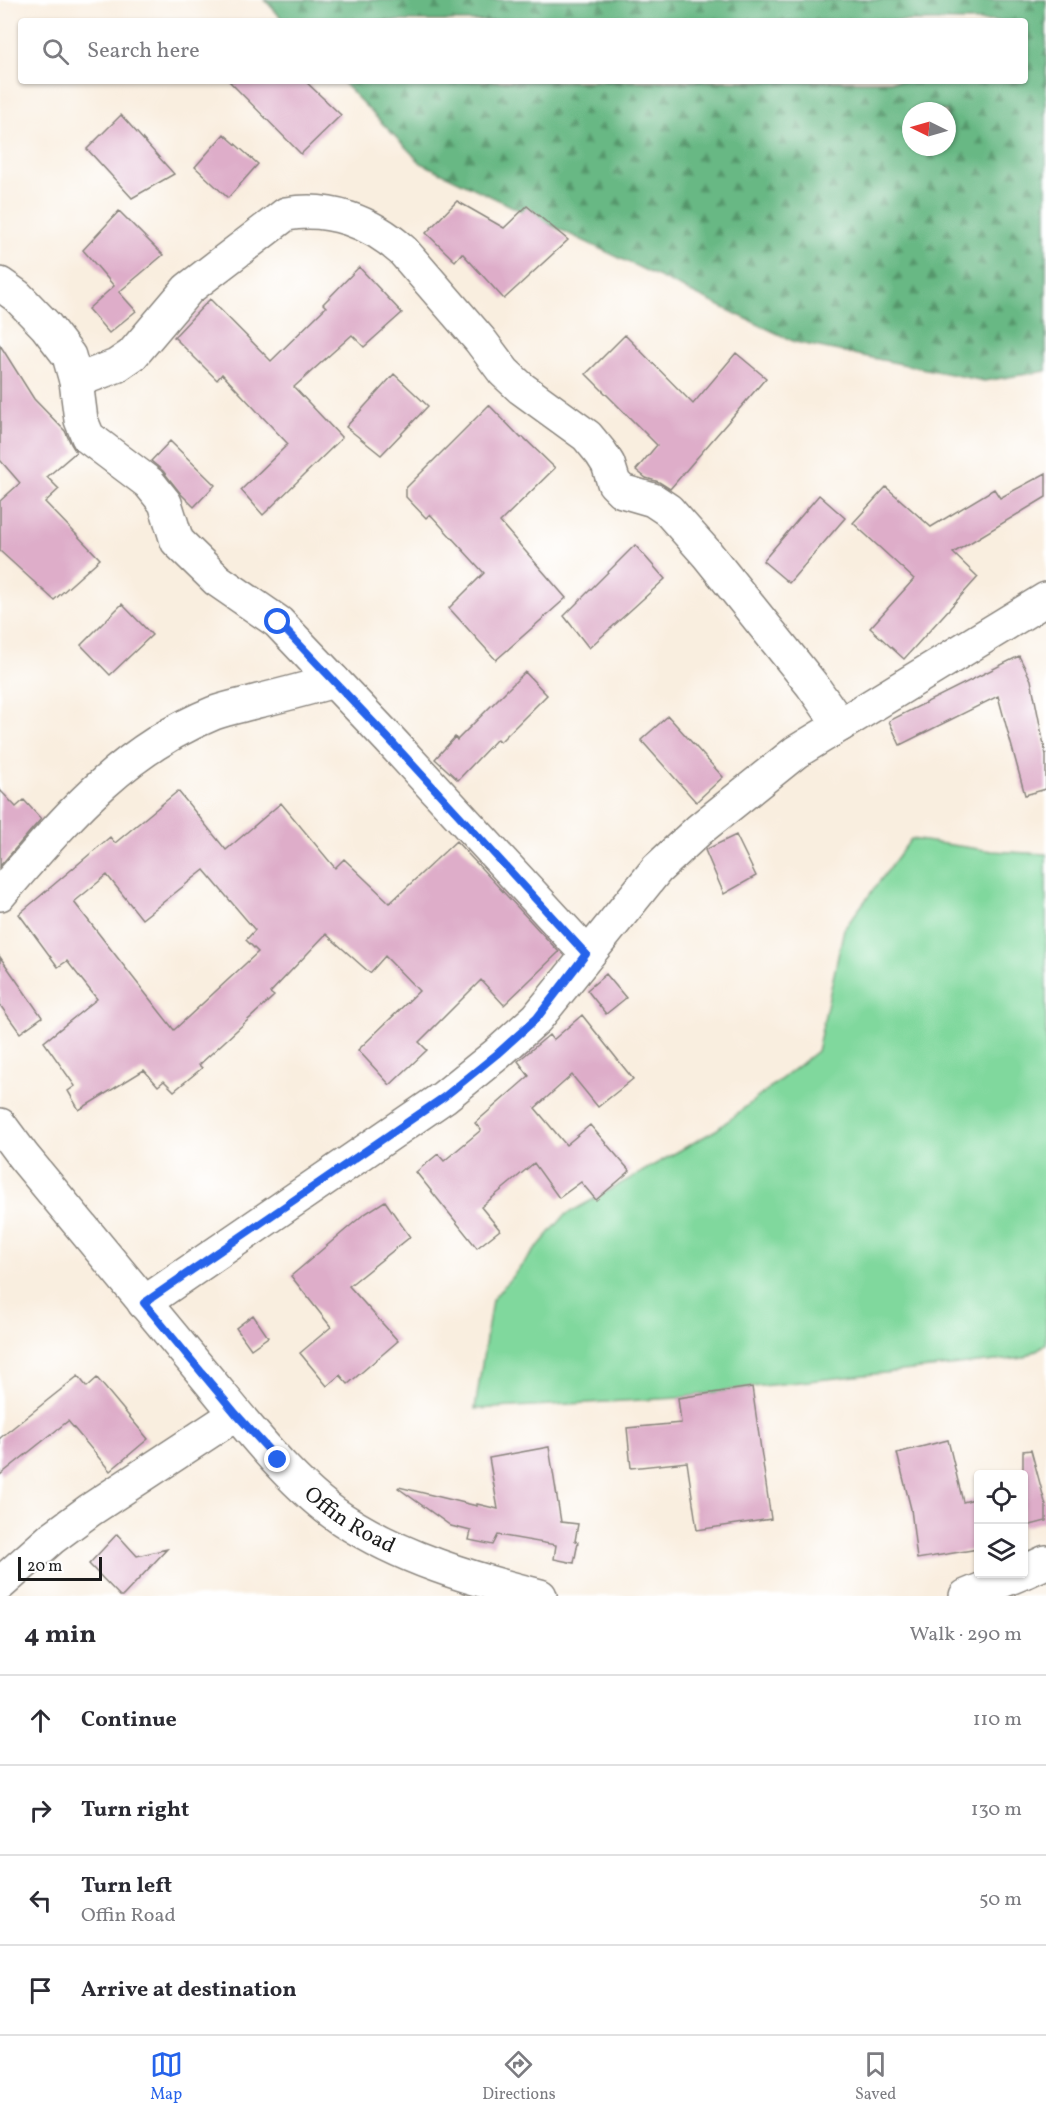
<!DOCTYPE html>
<html lang="en">
<head>
<meta charset="utf-8">
<style>
	body { margin:0; font-family:Vollkorn,serif; background:#f7f7f7; color:#2b2b33 }
	.controls { position:absolute; right:18px; bottom:18px; display:grid; overflow:hidden; border-radius:6px; box-shadow:0 2px 4px #0004 }
	.controls button { width:54px; height:54px; display:grid; place-items:center; padding:0; border:0; border-bottom:2px solid #e1e1e2; background:#fff; color:#2b2b33; font:30px sans-serif }
	.compass { position:absolute; left:902px; top:102px; width:54px; height:54px; border-radius:50%; background:#fff; box-shadow:0 2px 4px #0004; rotate:275deg }
	.scale { position:absolute; left:18px; bottom:15px; width:84px; box-sizing:border-box; padding-left:6px; border:3px solid #1c1c1c; border-top:0; font-size:16px; line-height:21px; white-space:nowrap; color:#1c1c1c; -webkit-text-stroke:4px #fff; paint-order:stroke }
	.stop { position:absolute; width:18px; height:18px; margin:-14px; border:4px solid #2563eb; border-radius:50%; background:#fff }
	.stop.end { background:#2563eb; border-color:#fff; box-shadow:0 2px 6px #0008 }
	.list { margin:0; padding:0; list-style:none }
	h2 { display:flex; justify-content:space-between; align-items:center; height:78px; margin:0; padding:0 24px; font-size:26px }
	h2 small { font-size:20px; font-weight:400; color:#7c7c81 }
	.list li { display:grid; grid-template-columns:39px 1fr auto; gap:18px; align-items:center; box-sizing:border-box; height:90px; padding:0 24px; border-top:2px solid #e1e1e2 }
	.list b { display:block; font-size:22px; white-space:nowrap }
	.list p { margin:0; font-size:20px; white-space:nowrap; color:#7c7c81 }
	.list em { font-size:20px; font-style:normal; color:#7c7c81 }
	.icon { flex:none; width:33px; height:33px; fill:none; stroke:currentColor; stroke-width:2; stroke-linecap:round; stroke-linejoin:round }
	.map { position:relative; flex:none; width:1046px; height:1596px; overflow:hidden }
	.search { position:absolute; background:#fff; box-shadow:0 2px 4px #0004; left:18px; right:18px; top:18px; height:66px; display:flex; align-items:center; gap:15px; box-sizing:border-box; padding:0 21px; border-radius:6px; color:#7c7c81; font-size:22px }
	.sheet { height:438px; background:#fff }
	nav { display:flex; justify-content:space-around; align-items:center; box-sizing:border-box; height:84px; border-top:2px solid #e1e1e2; background:#fff; font-size:16px; color:#7c7c81 }
	nav a { display:grid; justify-items:center; gap:3px }
	nav .on { color:#2563eb }
	.map>svg:first-child { display:block }
	.green { fill:#80d89d; stroke:#4e7a5c; stroke-width:1.5 }
	.forest { fill:url(#forest-firs); stroke:#426a50; stroke-width:1.5; fill-rule:evenodd }
	.building { fill:#deadc9; fill-rule:evenodd }
	.lines { fill:none; stroke-linecap:round; stroke-linejoin:round }
	.minor-casing { stroke:#8a857e; stroke-width:36 }
	.minor { stroke:#fff; stroke-width:33 }
	.route { stroke:#2563eb; stroke-width:8 }
	.labels { text-anchor:middle; dominant-baseline:central; stroke-width:6; stroke-linejoin:round; paint-order:stroke }
	.street-label { font-size:22px; fill:#1c1c1c; stroke:#fff }
</style>
</head>
<body>
<div class="map">
<svg width="1046" height="1596" viewBox="0 0 1046 1596">
	<defs>
		<pattern id="forest-firs" width="22" height="20" patternUnits="userSpaceOnUse" patternTransform="scale(1.5)"><rect width="22" height="20" fill="#68b884"/><path d="M5 1l3.5 6h-7zM16 11l3.5 6h-7z" fill="#55956b"/></pattern>
	</defs>
	<rect width="100%" height="100%" fill="#fff"/>
	<filter id="ink" filterUnits="userSpaceOnUse"><feTurbulence type="fractalNoise" baseFrequency=".0167" numOctaves="2"/><feDisplacementMap in="SourceGraphic" scale="12" xChannelSelector="R" yChannelSelector="G"/><feConvolveMatrix kernelMatrix="1 2 1 2 8 2 1 2 1" color-interpolation-filters="sRGB"/></filter>
	<filter id="wash" filterUnits="userSpaceOnUse"><feTurbulence type="fractalNoise" baseFrequency=".008" numOctaves="4" result="noise"/><feDisplacementMap in="SourceGraphic" scale="24" xChannelSelector="R" yChannelSelector="G"/><feGaussianBlur stdDeviation="1.35" result="paint"/><feColorMatrix in="noise" values="0 0 0 0 0 0 0 0 0 0 0 0 0 0 0 0 0 1.4 0 .05"/><feComposite in="paint" operator="in"/></filter>
	<g filter="url(#wash)">
		<rect width="100%" height="100%" fill="#f9eedf"/>
		<path class="green" d="M911 839 992 851 1046 854V1344L1024 1358 752 1387 678 1398 475 1409 492 1300 565 1215 716 1130 817 1051 844 929Z"/>
		<path class="forest" d="M265 0H1046V371L984 381 795 342 421 163 341 81H1025V21H284ZM911 111H947V147H911Z"/>
		<g id="blocks">
			<path class="building" d="M229 81H305L341 115 301 154Z
				M121 115 174 174 132 198 87 149Z
				M224 134 258 164 228 198 195 167Z
				M457 201 504 228 527 206 568 240 504 299 462 253 455 261 426 233Z
				M119 211 163 255 119 292 136 311 109 333 88 309 114 286 83 250Z
				M359 267 402 313 364 347 352 335 294 387 342 438 263 515 241 490 288 444 222 374 217 380 174 337 210 299 271 361 326 307 323 304Z
				M625 335 693 404 736 353 766 378 670 489 659 482 646 478 636 470 657 445 586 374Z
				M0 345 34 399 65 431 71 444 76 452 47 477 59 489 45 502 100 559 54 600 0 551V501L20 483 0 460Z
				M394 374 428 406 381 455 346 427Z
				M489 405 521 438 523 437 555 468 500 522 566 598 496 660 449 608 484 573 430 514 426 518 406 497V488Z
				M170 441 215 485 194 507 181 494 163 471 151 461Z
				M1046 473V497L953 553 978 577 904 659 870 628 914 579 853 523 886 487 931 527 994 489 1000 498Z
				M819 495 845 518 789 583 763 561Z
				M635 545 665 579 589 648 564 616Z
				M122 604 152 635 110 675 81 645Z
				M1019 656 1031 680 1046 755V789L1025 795 998 696 900 745 889 721Z
				M525 672 547 695 500 742 497 739 458 780 435 759 455 737 457 740Z
				M668 716 723 777 696 802 641 740Z
				M0 790 16 807 24 800 41 819 0 866Z
				M178 791 226 850 281 803 335 868 344 859 390 903 456 841 559 952 504 1005 481 980 419 1042 427 1050 390 1085 358 1050 419 991 385 956 370 973 326 934 270 993 274 996 199 1065 202 1068 174 1091 164 1081 158 1086 144 1070 79 1110 68 1091 75 1086 44 1042 97 999 67 961 58 967 19 914 110 837 115 843ZM204 870 255 930 246 940 258 952 174 1030 74 902 107 875 142 919Z
				M736 835 756 876 724 894 705 850Z
				M0 957 42 1017 20 1033 0 1005Z
				M606 974 626 998 606 1014 587 990Z
				M582 1015 633 1079 598 1107 572 1075 535 1108 566 1145 590 1125 630 1171 596 1200 581 1182 559 1198 534 1163 481 1207 500 1230 477 1248 416 1172 438 1154 444 1161 481 1130 475 1123 529 1076 518 1061 549 1035 553 1040Z
				M385 1201 410 1237 349 1286 398 1341 348 1384 340 1375 327 1386 300 1353 331 1327 291 1276 363 1215Z
				M253 1315 268 1337 251 1349 236 1328Z
				M78 1376 87 1387 97 1378 148 1439 110 1471 68 1421 0 1475V1438Z
				M752 1387 771 1519 697 1530 687 1462 631 1468 627 1428 681 1423 678 1398Z
				M948 1440 963 1502 978 1498V1549L917 1559 911 1509 897 1453Z
				M549 1447 561 1522 578 1524 575 1541 578 1542 574 1563 554 1559 556 1545 498 1535 493 1545 469 1540 471 1531 451 1526 398 1488 399 1487 477 1506V1504L498 1509 489 1458Z
				M1031 1450 1046 1506V1521L1023 1527V1451Z
				M117 1534 137 1556 167 1549 123 1596H120L89 1564Z"/>
		</g>
	</g>
	<g filter="url(#ink)">
		<use href="#blocks" fill-opacity="0" stroke="#8a857e" stroke-width="1.5"/>
		<g class="lines">
			<g class="minor-casing">
				<g id="minor">
					<path d="M0 284 17 296 46 326 69 356 76 381 81 420 88 437 149 483 165 503 177 541 217 580 278 622 389 739 587 954"/>
					<path d="M76 381 116 366 132 355 188 289 286 214C329 206 371 222 403 251L480 340 504 372 521 388 587 436 601 453 608 464 614 483 622 491 653 500 668 510 707 554 812 685 840 725"/>
					<path d="M0 894C65 820 120 751 214 713 228 708 244 705 258 701 284 695 309 688 334 681"/>
					<path id="s1" d="M0 1125 23 1156C82 1228 142 1300 202 1372 243 1421 289 1483 342 1519 401 1558 472 1579 540 1596"/>
					<path d="M144 1303 444 1097 497 1054 537 1018 657 869 700 829 796 752 1046 599"/>
					<path d="M1024 1572 1046 1562"/>
					<path d="M0 1584 52 1538 90 1510 236 1414"/>
					<path d="M966 1596 1019 1574"/>
				</g>
			</g>
			<use href="#minor" class="minor"/>
		</g>
	</g>
	<g class="lines" filter="url(#ink)">
		<path class="route" d="M278 1460 236 1414 144 1303 444 1097 497 1054 537 1018 586 954 389 739 278 622"/>
	</g>
	<g class="labels">
		<g class="street-label">
			<text stroke="none"><textPath href="#s1" startOffset="530">Offin Road</textPath></text>
		</g>
	</g>
</svg>
<div class="controls">
<button><svg class="icon" aria-label="locate" viewBox="0 0 24 24"><circle cx="12" cy="12" r="6"/><path d="M12 2v4M12 18v4M2 12h4M18 12h4"/></svg></button>
<button><svg class="icon" aria-label="layers" viewBox="0 0 24 24"><path d="M12 4l9 5-9 5-9-5zM3 14l9 5 9-5"/></svg></button>
</div>
<svg class="compass" viewBox="-18 -18 36 36"><path d="M0-13l5 13h-10z" fill="#e53935"/><path d="M0 13l5-13h-10z" fill="#7c7c81"/></svg>
<div class="scale">20 m</div>
<div class="stop" style="left:278px;top:622px"></div>
<div class="stop end" style="left:278px;top:1460px"></div>
<div class="search"><svg class="icon" aria-label="search" viewBox="0 0 24 24"><circle cx="10" cy="10" r="6"/><path d="M15 15l6 6"/></svg>Search here</div>
</div>
<section class="sheet">
<h2>4 min<small>Walk · 290 m</small></h2>
<ul class="list">
<li><svg class="icon" aria-label="ahead" viewBox="0 0 24 24"><path d="M12 20V5M6 11l6-6 6 6"/></svg><div><b>Continue</b></div><em>110 m</em></li>
<li><svg class="icon" aria-label="right" viewBox="0 0 24 24"><path d="M7 20v-9h11M14 6l5 5-5 5"/></svg><div><b>Turn right</b></div><em>130 m</em></li>
<li><svg class="icon" aria-label="left" viewBox="0 0 24 24"><path d="M17 20v-9H6M10 6l-5 5 5 5"/></svg><div><b>Turn left</b><p>Offin Road</p></div><em>50 m</em></li>
<li><svg class="icon" aria-label="arrive" viewBox="0 0 24 24"><path d="M6 21V4h12l-3 4 3 4H6"/></svg><div><b>Arrive at destination</b></div></li>
</ul>
</section>
<nav>
<a class="on"><svg class="icon" aria-label="map" viewBox="0 0 24 24"><path d="M3 6l6-2 6 2 6-2v14l-6 2-6-2-6 2zM9 4v14M15 6v14"/></svg>Map</a>
<a><svg class="icon" aria-label="directions" viewBox="0 0 24 24"><path d="M12 3l9 9-9 9-9-9zM9 14v-3h6M13 9l2 2-2 2"/></svg>Directions</a>
<a><svg class="icon" aria-label="saved" viewBox="0 0 24 24"><path d="M7 4h10v16l-5-4-5 4z"/></svg>Saved</a>
</nav>
</body>
</html>
